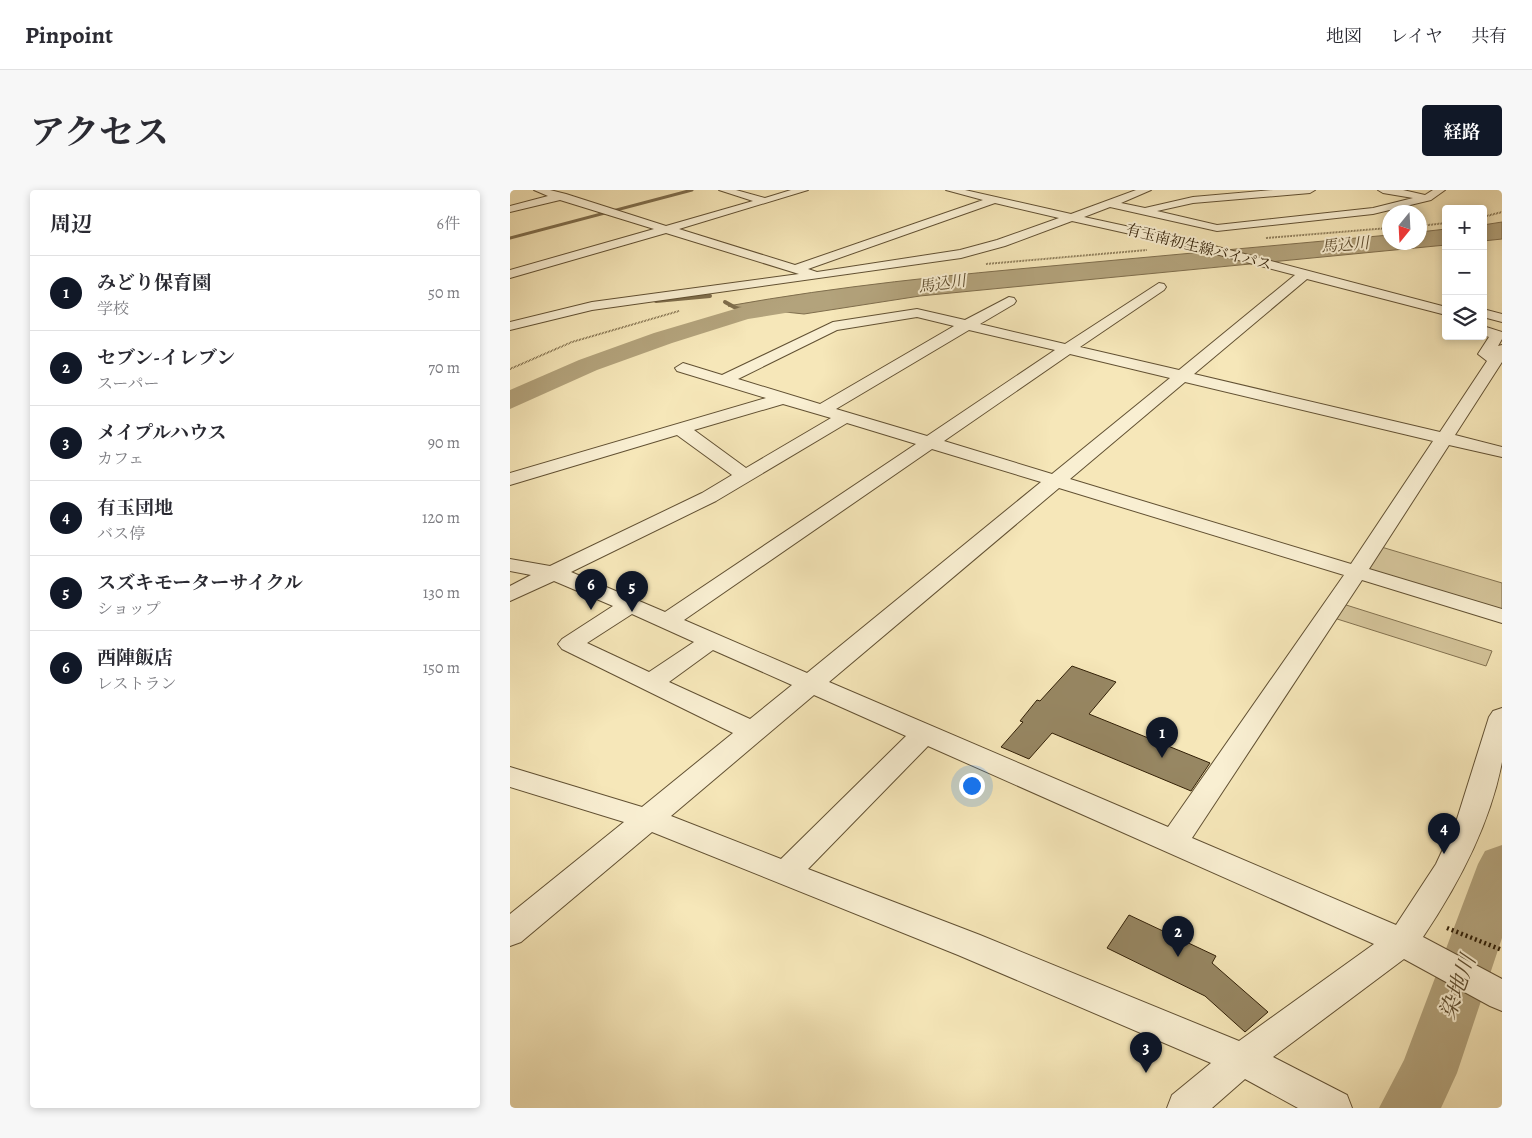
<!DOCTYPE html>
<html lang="ja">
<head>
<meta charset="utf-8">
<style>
	body { margin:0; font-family:Alegreya,"Noto Serif JP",serif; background:#f7f7f7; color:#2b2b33 }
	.controls { position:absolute; right:15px; top:15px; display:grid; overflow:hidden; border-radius:5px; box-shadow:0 2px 8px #0003 }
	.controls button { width:45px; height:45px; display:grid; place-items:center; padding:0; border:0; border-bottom:1px solid #e1e1e2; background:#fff; color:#2b2b33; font:25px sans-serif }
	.compass { position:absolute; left:872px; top:15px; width:45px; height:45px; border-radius:50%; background:#fff; box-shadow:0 2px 8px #0003; rotate:198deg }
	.you { position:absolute; left:461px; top:595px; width:18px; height:18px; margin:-12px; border:4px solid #fff; border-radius:50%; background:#1a73e8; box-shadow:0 0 0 8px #1a73e833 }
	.badge { display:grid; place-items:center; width:32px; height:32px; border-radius:50%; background:#111827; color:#fff; font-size:16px; font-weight:700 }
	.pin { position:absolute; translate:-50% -41px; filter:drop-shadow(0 1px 2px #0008) }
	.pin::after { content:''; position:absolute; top:26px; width:18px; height:15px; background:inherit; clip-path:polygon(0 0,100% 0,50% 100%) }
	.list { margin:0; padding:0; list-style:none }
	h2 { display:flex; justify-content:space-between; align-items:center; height:65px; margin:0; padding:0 20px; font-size:21px }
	h2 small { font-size:16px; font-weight:400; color:#7c7c81 }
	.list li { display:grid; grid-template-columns:32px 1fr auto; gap:15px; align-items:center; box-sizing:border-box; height:75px; padding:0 20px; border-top:1px solid #e1e1e2 }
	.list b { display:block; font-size:19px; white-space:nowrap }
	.list p { margin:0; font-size:16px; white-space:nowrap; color:#7c7c81 }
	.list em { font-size:16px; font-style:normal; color:#7c7c81 }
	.icon { flex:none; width:28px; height:28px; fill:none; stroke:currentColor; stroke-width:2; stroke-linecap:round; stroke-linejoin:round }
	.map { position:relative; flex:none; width:992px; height:918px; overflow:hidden; border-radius:5px }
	header { display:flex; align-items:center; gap:30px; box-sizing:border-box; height:70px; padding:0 25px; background:#fff; border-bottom:1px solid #e1e1e2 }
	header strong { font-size:24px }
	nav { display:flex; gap:28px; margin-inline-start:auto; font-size:18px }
	.intro { display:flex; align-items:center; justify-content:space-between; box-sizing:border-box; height:120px; padding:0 30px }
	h1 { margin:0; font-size:35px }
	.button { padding:12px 22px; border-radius:5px; background:#111827; color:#fff; font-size:18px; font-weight:700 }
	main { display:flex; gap:30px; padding:0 30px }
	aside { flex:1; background:#fff; border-radius:5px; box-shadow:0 2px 8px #0003 }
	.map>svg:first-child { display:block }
	.green { fill:#d5c59b; stroke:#837250 }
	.water { fill:#b3a37c; stroke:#7f6e4d }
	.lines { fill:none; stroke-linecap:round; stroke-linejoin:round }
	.stream-far1 { stroke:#7f6e4d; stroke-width:3 }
	.stream { stroke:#7f6e4d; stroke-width:4 }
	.river { fill:#b3a37c; fill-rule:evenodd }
	.building { fill:#978763; stroke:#311f06 }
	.minor-casing { stroke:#625133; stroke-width:2 }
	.path-far1 { stroke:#311f06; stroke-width:2; stroke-dasharray:0.5 1; stroke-linecap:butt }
	.path { stroke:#311f06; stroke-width:4.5; stroke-dasharray:2 3; stroke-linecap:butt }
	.minor { fill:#f9efd2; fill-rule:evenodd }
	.labels { text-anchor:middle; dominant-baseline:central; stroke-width:4; stroke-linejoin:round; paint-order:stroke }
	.far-street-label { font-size:15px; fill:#311f06; stroke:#f9efd2 }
	.far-water-label { font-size:16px; font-style:italic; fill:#5e4d2f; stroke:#f9efd2 }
	.near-water-label { font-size:22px; font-style:italic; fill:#5e4d2f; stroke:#f9efd2 }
</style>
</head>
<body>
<header>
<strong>Pinpoint</strong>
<nav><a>地図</a><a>レイヤ</a><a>共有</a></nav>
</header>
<div class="intro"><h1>アクセス</h1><a class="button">経路</a></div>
<main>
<aside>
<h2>周辺<small>6件</small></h2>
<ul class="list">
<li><span class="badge">1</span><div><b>みどり保育園</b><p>学校</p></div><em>50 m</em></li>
<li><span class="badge">2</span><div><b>セブン-イレブン</b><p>スーパー</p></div><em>70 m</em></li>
<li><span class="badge">3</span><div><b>メイプルハウス</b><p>カフェ</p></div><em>90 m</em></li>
<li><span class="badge">4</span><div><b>有玉団地</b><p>バス停</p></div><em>120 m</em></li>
<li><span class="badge">5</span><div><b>スズキモーターサイクル</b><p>ショップ</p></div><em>130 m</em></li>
<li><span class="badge">6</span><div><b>西陣飯店</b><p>レストラン</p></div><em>150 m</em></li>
</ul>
</aside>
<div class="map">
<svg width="992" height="918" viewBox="0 0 992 918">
	<rect width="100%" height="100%" fill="#f6e7b9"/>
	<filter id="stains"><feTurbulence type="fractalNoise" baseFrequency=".004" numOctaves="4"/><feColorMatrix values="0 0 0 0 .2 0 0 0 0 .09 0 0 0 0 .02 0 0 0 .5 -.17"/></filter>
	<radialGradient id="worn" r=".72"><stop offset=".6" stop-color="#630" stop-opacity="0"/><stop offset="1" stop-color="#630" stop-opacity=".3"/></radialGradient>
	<path class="green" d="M868 356 992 393V420L858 380Z
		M833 414 982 461 976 476 824 428Z"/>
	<path class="water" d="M992 32V49L973 51V35Z
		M936 39V55L410 106 294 124 218 116C329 96 440 85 552 75 661 65 770 55 879 45V52H909L910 42Z"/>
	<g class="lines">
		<path class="stream-far1" d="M0 48 182 0"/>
		<path class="stream" d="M146 111 200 106
			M215 112 235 123"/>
		<path class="river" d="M304 105 312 107 315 112 312 117 238 129 162 153 87 180 0 219V200L69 170 144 143 235 116Z
			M992 655V748L947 883 931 918H869L894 870 968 674 975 661Z"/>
	</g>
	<path class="building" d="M562 476 606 492 579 524 700 573 681 601 542 543 519 569 491 557 513 532 510 531 527 510 530 511Z
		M619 725 706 766 702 773 758 822 735 842 695 806 597 758Z"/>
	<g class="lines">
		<g class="minor-casing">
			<path id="minor" d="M24 0H40L56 4 156 36 243 11 209 0H226L255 8 281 0H298L169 39 285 75 473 10 436 0H455L561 24 626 0H641L611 13 635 18 683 7 763 0H805L800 3 683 13 647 21 707 35 863 18 903 8 873 3 868 0H893L915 5 923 0H935L921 10 863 24 707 41 600 17 574 27 689 52 936 117V125L797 89 684 184 930 242 977 171 968 164 979 147 973 145V136L992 142V149L988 156 992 155V172L945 245 992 257V267L939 255 859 379 992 419V433L852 390 682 648 886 735 926 674 947 629 979 527 983 521 992 518C992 536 992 556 992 572 980 635 948 695 913 747L992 789V821L980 816 894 769 763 867 837 905 842 918H788L735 889 702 918H657L662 905 701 873 448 765 142 642 11 752 0 756V724L114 632 0 597V577L132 617 223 543 52 459 48 454 52 449 103 416 44 391 0 411V396L21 385 0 381V369L40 376 192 303 222 285 167 245 0 295V283L256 208 167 181 165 178 173 173 212 185 323 132 407 119 455 130 499 107 504 108 506 111 504 114 470 134 555 154 649 93 654 94 656 97 654 100 570 157 669 180 785 85 683 58 562 31 495 56 451 68 82 120 0 140V132L82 112 289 84 156 43 0 88V80L144 39 50 10 0 22V16L38 6ZM485 13 549 28 487 50 450 60 307 82 298 79ZM407 127 444 136 310 214 228 189 327 140ZM459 140 545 160 417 246 326 219ZM560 164 660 188 542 284 434 251ZM675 192 923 251 841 374 560 289ZM273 214 321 228 236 278 184 240ZM337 233 406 254 155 422 61 382 206 311ZM422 259 531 292 297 483 174 430ZM549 298 834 385 658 637 319 492ZM122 424 184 452 139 482 77 453ZM203 460 282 495 240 529 159 492ZM304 505 396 546 271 669 161 626ZM418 556 864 754 729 851 470 745 298 679Z
				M973 119 992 124V132L973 127Z"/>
		</g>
		<path class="path-far1" d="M973 27 992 22
			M909 36 936 33
			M756 48 879 38
			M476 74 637 60
			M0 179 62 152 169 121"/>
		<path class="path" d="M937 738 992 760"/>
		<use href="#minor" class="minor"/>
	</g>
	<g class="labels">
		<g class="far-street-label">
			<text transform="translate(689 57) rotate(14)">有玉南初生線バイパス</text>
		</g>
		<g class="far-water-label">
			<text transform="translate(835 55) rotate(-5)">馬込川</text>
			<text transform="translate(432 94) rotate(-8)">馬込川</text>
		</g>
		<g class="near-water-label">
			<text transform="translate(948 797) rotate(-70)">染地川</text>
		</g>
	</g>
	<rect width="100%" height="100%" filter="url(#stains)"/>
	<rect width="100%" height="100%" fill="url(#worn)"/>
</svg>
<div class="controls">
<button>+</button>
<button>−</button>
<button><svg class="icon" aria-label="layers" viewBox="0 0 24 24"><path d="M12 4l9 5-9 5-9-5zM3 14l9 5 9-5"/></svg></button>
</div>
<svg class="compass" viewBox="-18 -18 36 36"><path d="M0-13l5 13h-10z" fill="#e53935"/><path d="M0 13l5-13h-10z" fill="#7c7c81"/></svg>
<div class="you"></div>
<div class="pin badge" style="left:652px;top:568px">1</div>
<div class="pin badge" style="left:668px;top:767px">2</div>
<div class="pin badge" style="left:636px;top:883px">3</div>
<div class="pin badge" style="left:934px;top:664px">4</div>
<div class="pin badge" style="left:122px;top:422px">5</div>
<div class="pin badge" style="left:81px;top:420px">6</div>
</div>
</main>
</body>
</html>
